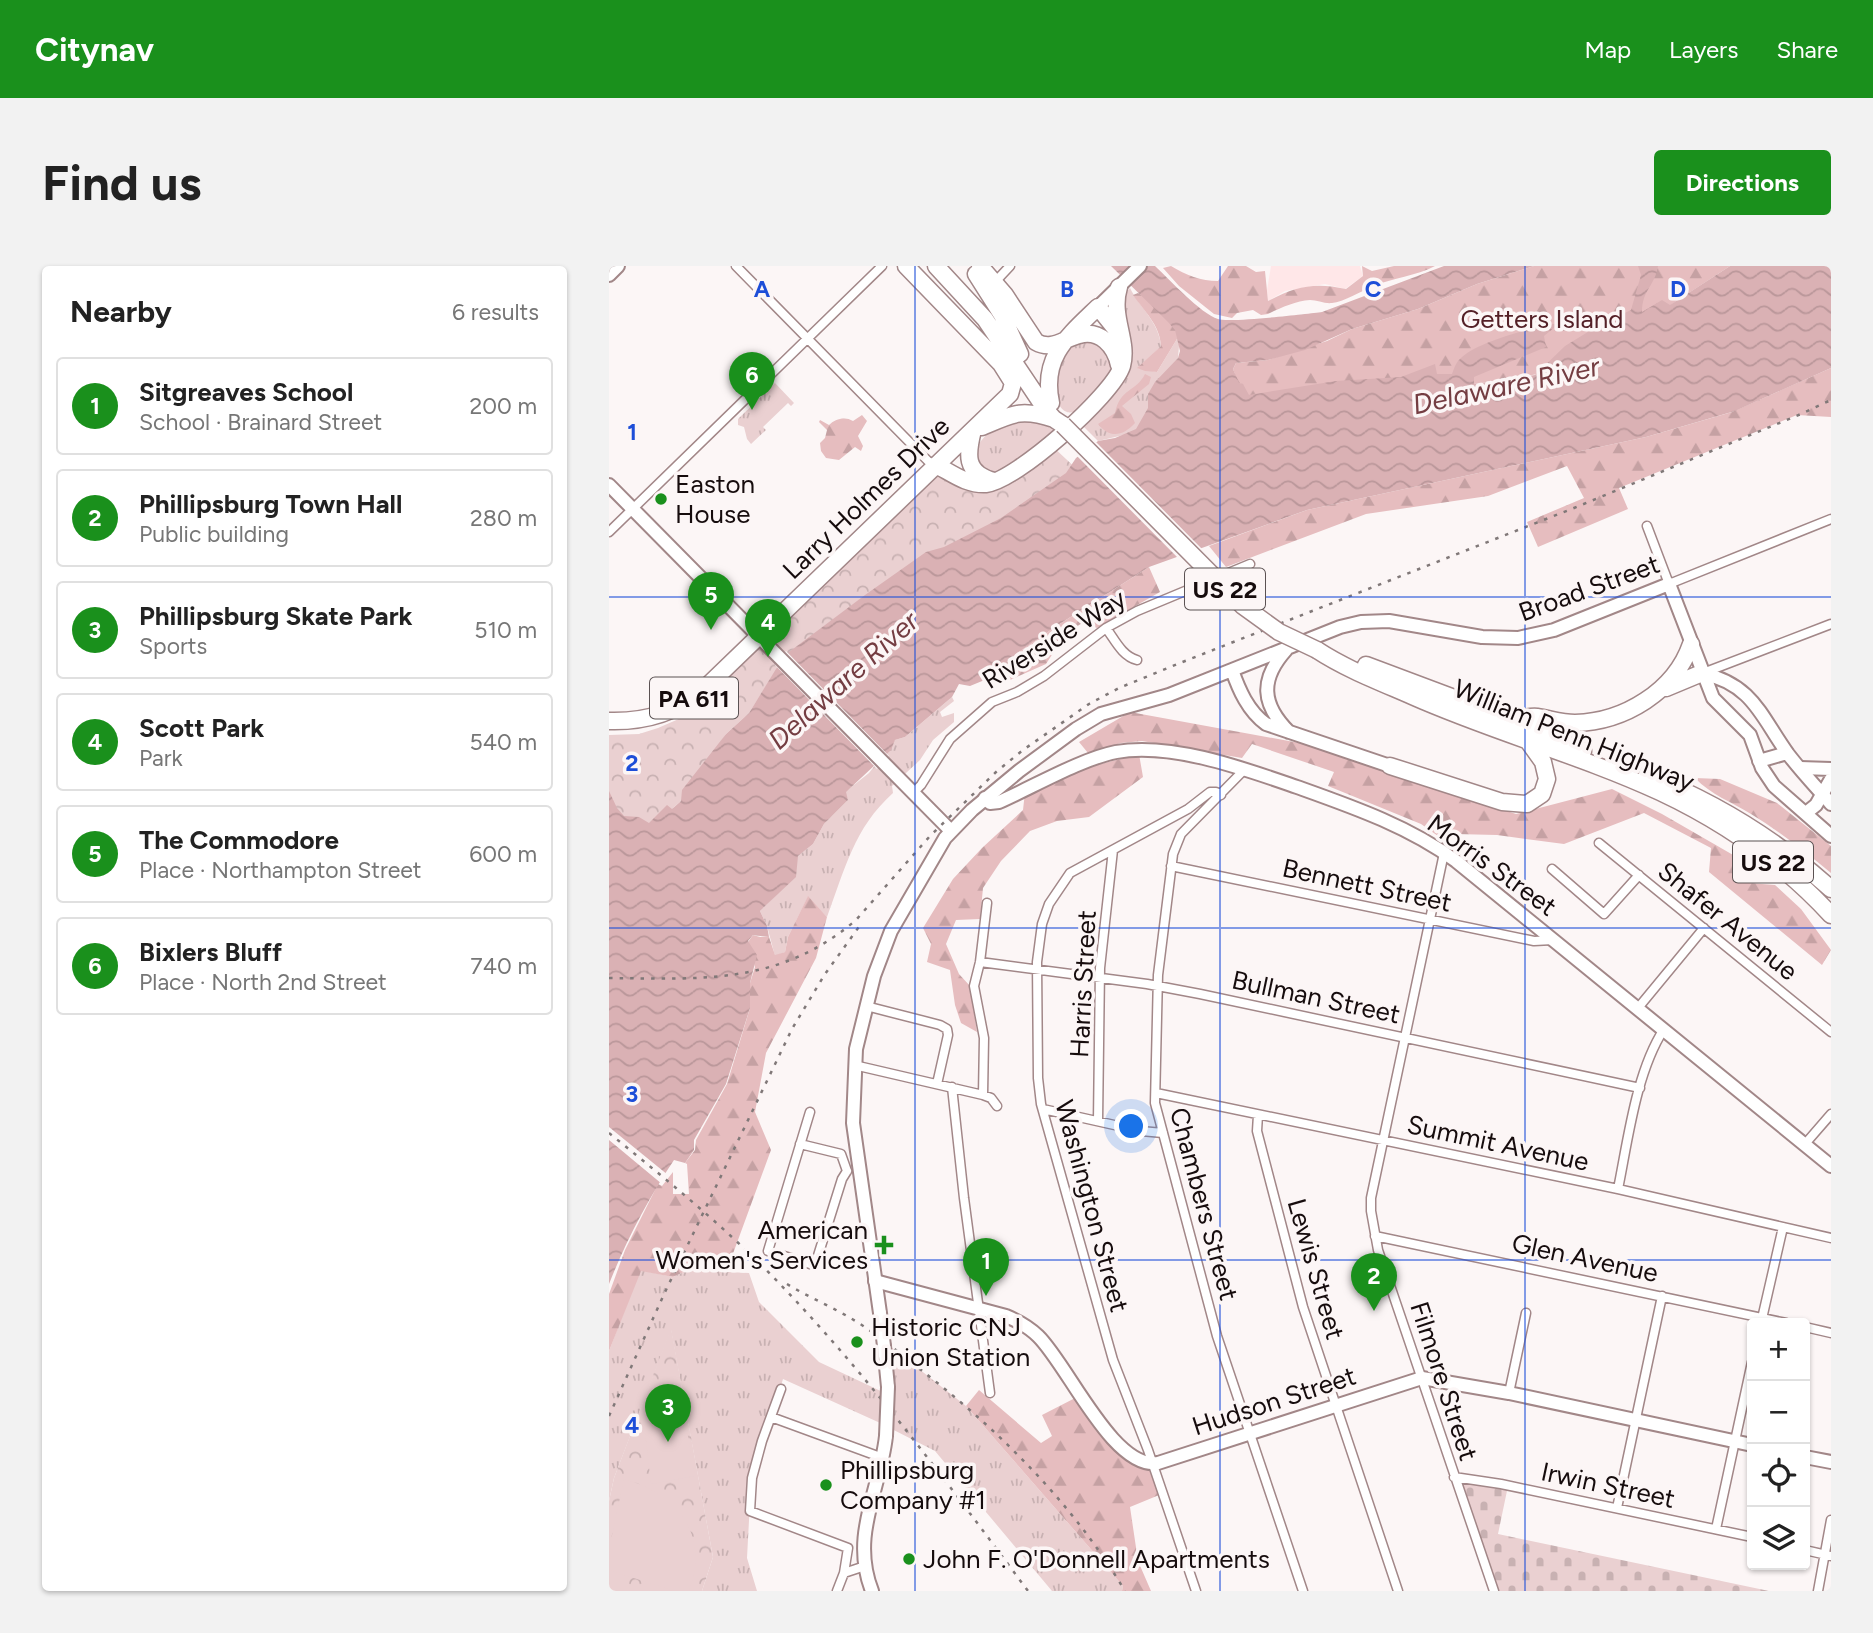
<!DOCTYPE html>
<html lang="en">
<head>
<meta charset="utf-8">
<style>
	body { margin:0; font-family:Figtree,sans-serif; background:#f2f2f2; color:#222 }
	.controls { position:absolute; right:21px; bottom:21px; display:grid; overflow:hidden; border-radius:7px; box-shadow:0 2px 5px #0004 }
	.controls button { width:63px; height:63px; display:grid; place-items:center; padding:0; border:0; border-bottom:2px solid #e0e0e0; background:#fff; color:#222; font:35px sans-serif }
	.you { position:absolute; left:523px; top:861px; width:24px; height:24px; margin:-18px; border:5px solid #fff; border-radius:50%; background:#1a73e8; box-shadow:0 0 0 10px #1a73e833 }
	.badge { display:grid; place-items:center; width:46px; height:46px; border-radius:50%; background:#1a901c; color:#fff; font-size:23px; font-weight:700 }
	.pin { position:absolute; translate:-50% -58px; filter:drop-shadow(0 2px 4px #0008) }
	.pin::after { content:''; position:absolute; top:37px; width:24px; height:21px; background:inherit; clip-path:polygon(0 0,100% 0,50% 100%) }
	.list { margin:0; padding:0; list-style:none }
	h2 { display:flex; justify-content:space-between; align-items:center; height:91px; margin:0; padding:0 28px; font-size:30px }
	h2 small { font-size:23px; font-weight:400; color:#767676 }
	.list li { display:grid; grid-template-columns:46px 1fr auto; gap:21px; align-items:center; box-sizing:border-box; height:98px; margin:0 14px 14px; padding:0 14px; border:2px solid #e0e0e0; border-radius:7px }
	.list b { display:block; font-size:26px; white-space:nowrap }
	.list p { margin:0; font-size:23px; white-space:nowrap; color:#767676 }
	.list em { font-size:23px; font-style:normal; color:#767676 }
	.icon { flex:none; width:38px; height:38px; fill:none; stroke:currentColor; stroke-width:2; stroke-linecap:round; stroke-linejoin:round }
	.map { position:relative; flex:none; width:1222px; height:1325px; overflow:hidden; border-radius:7px }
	header { display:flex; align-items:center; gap:42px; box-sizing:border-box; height:98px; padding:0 35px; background:#1a901c; color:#fff }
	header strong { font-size:33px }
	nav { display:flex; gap:38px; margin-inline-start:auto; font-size:24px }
	.intro { display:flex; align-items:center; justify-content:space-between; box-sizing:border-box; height:168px; padding:0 42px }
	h1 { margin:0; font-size:49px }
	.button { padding:18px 32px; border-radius:7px; background:#1a901c; color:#fff; font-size:24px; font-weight:700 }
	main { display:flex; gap:42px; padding:0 42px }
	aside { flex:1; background:#fff; border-radius:7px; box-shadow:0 2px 5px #0004 }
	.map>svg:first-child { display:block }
	.built { fill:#ffe7e8 }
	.grass { fill:url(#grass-tufts) }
	.forest { fill:url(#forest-firs) }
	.cemetery { fill:url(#cemetery-stones) }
	.park { fill:url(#park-crowns) }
	.garden { fill:#ead0d1 }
	.water { fill:url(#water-waves) }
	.pier { fill:#fcf6f6 }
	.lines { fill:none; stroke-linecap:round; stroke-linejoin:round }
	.street-casing { stroke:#a28788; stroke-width:11 }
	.secondary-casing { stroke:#a28788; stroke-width:16 }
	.primary-casing { stroke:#a28788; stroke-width:16 }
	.highway-casing { stroke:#a28788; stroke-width:19 }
	.street { stroke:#fff; stroke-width:8 }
	.secondary { stroke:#fff; stroke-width:12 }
	.primary { stroke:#fff; stroke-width:12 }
	.highway { stroke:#fff; stroke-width:16 }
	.rail { stroke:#807878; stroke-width:2.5; stroke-dasharray:3.5 7; stroke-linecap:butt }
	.primary-bridge-casing { stroke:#a28788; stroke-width:16; stroke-linecap:butt }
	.highway-bridge-casing { stroke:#a28788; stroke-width:19; stroke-linecap:butt }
	.primary-bridge { stroke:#fff; stroke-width:12 }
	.highway-bridge { stroke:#fff; stroke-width:16 }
	.grid { fill:none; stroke:#1d4ed8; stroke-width:2; stroke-opacity:0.55 }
	.poi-dot { fill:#1a901c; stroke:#fcf6f6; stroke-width:2.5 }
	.labels { text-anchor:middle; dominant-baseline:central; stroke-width:7; stroke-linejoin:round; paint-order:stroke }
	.shield { fill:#fcf6f6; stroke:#5b5253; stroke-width:2 }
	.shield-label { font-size:24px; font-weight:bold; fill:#160c0d }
	.park-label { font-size:26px; fill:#542027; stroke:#fcf6f6 }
	.poi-label { font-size:26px; fill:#160c0d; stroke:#fcf6f6; text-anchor:start }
	.street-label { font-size:26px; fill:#160c0d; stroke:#fcf6f6 }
	.water-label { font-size:28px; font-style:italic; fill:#743d42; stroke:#fcf6f6 }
	.grid-label { font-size:23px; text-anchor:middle; font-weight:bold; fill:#1d4ed8; stroke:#fcf6f6; stroke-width:7; stroke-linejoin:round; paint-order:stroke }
</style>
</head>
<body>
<header>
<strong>Citynav</strong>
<nav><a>Map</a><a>Layers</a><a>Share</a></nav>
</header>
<div class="intro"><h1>Find us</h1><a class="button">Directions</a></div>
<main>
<aside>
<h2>Nearby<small>6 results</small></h2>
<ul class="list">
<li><span class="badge">1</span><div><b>Sitgreaves School</b><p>School · Brainard Street</p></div><em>200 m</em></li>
<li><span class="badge">2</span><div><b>Phillipsburg Town Hall</b><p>Public building</p></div><em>280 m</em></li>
<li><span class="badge">3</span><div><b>Phillipsburg Skate Park</b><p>Sports</p></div><em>510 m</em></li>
<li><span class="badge">4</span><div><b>Scott Park</b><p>Park</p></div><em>540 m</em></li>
<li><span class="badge">5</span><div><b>The Commodore</b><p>Place · Northampton Street</p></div><em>600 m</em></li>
<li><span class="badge">6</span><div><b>Bixlers Bluff</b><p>Place · North 2nd Street</p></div><em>740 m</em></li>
</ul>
</aside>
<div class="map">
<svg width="1222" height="1325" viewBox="0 0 1222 1325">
	<defs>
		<pattern id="grass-tufts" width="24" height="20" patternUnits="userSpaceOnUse" patternTransform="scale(1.75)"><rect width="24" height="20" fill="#ead0d1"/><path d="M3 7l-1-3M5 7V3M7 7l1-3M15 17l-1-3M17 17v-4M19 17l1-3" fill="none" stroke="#c8b1b2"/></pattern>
		<pattern id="forest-firs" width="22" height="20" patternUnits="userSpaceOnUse" patternTransform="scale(1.75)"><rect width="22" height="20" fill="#e6bdbf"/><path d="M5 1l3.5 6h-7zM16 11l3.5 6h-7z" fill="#c5a1a3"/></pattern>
		<pattern id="cemetery-stones" width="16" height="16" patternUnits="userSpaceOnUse" patternTransform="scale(1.75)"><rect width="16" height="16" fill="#ead0d1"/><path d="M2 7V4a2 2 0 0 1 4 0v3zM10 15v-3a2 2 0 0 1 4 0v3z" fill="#c8b1b2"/></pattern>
		<pattern id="park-crowns" width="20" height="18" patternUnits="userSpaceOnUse" patternTransform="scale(1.75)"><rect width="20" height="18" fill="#ead0d1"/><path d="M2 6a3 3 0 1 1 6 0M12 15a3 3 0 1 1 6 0" fill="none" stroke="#c8b1b2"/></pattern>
		<pattern id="water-waves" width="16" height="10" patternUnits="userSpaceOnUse" patternTransform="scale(1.75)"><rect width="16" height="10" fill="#dab1b4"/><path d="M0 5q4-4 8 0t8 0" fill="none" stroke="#ba979a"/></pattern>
	</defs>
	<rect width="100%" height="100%" fill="#fcf6f6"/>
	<path class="built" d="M662 0H751L754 10 736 23 716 18 676 25 659 35 658 24Z"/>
	<path class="grass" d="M521 22C531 42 550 56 552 80L529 102 548 106 571 68 569 92 536 164 489 175 472 158C483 146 520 107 522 94 526 69 503 41 521 22Z
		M483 72 503 90V105L470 146C467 146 460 147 458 146 438 139 449 91 462 80 468 76 476 74 483 72Z
		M166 117 185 137 182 140 179 137 154 161 157 164 142 178 138 173 135 161 129 159V153Z
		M402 154 433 156 448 167 392 208 372 206 365 187C371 171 387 160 402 154Z
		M343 431 345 435 331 446 333 451 345 447V456L324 474 311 494 283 520 284 527C245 562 236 603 218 651L199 631 179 671 176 686 166 690 158 660 151 645 168 628 189 590 204 578 215 558 239 534 236 526 260 507 286 474 296 471Z
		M31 1004 64 1011 79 1004 140 1007 150 1036 210 1096 278 1128 277 1077 357 1140 514 1320 513 1325H443L326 1185 269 1156 174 1113 142 1217 138 1292 148 1325H93L104 1291 62 1064 5 1212 0 1235V1085Z"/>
	<path class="forest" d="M562 0C577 9 592 15 609 15L619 0H637L647 6 656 5 659 35C687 20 706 16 737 23L754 10 753 0 763 5 785 0H826C807 10 784 12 764 20 753 25 734 36 723 37 716 38 708 34 701 34 687 35 671 42 659 48L652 49 644 44 628 47 623 52 605 48 570 20 554 2Z
		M925 0H1121L1066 36 981 100 826 124 638 142 624 103 627 97 659 94 718 75 743 63 809 43 868 18Z
		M529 27 550 40 571 68 548 106 536 105 528 102 552 80C551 59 535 45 524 29Z
		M1222 102V151L1188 149 1010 222 1019 243 929 281 918 256 975 232 958 200 879 230 757 248 617 301 600 280 698 244 1037 171 1123 146Z
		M536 108 542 111 540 118 513 140 522 148 526 157C514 170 501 173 489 158L506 147C511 122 527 126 536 108Z
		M253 149 258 155 249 170 254 180 252 185 246 181 230 194 217 192 212 185 211 177 216 172 218 164 210 156 211 154 220 159C226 153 236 150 244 155Z
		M540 301 551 326 488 362 475 356 457 367 437 398 401 414 378 413 407 388 449 359Z
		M521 446 696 478 907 548 1003 523 1053 548 1138 597 1140 617 1166 619 1192 643 1222 684 1213 699 1100 606 1102 582 1035 547 955 578 888 569 846 568 829 570 812 558 719 520 725 506 643 478 633 492 533 475 512 477 479 487 470 476Z
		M530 488 534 511 480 551 448 555 421 565 392 595 374 622 371 653 347 654 337 678 350 708 361 720 368 766 352 757 346 739 341 704 318 696 322 678 314 662 344 613 373 582 414 544 416 526 461 506Z
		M1086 512 1111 513 1168 537 1222 580V607C1197 586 1170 565 1142 548 1123 536 1102 529 1086 512Z
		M199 630 218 651 207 692 157 787 146 846 162 884 118 1004H79L64 1011 32 1005 0 1085V1028L16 984 49 918 53 920 64 906V928H80L78 898 76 897 86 884 87 874 118 818 141 742V717L146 701 139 676 144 669 151 671H160L166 689 176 686 179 671Z
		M370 1124 432 1177 443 1170 433 1149 472 1129 502 1173 544 1197 555 1227 521 1241 529 1295 542 1325H513L514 1320 357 1140Z"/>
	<path class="cemetery" d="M846 1209 899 1220 889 1268 1160 1325H885Z"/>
	<path class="park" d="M442 179 472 207 164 409 140 447 117 468 72 535 65 541 47 566 0 547V469L30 468 49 462 72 452 96 435 150 370 327 199 372 218Z
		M62 1062 104 1291 93 1325H0V1235L5 1212Z"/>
	<path class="garden" d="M73 1136 86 1210 42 1218 33 1141Z
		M15 1213C69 1228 101 1269 80 1325H65L0 1304V1283Z"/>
	<path class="water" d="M502 0H546C560 13 592 48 609 53 619 57 698 48 713 46L835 0H925L868 18 809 43 743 63 696 84 659 94 627 97 624 103 630 117 634 118 640 129 727 115 792 111 826 98 828 108H843C845 103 847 96 851 93 866 76 928 60 951 57L935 70 937 81 865 111V118L926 109 956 80 987 61 1022 44 1032 9 1029 0H1049C1046 20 1033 24 1033 46L1053 34 1061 39 1121 0H1222V102L1126 145 1037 171 698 244 540 301 449 359 407 388 378 413 361 420 350 418 343 431 296 471 286 474 282 484 237 526 239 534 215 558 204 578 189 590 187 611 151 645 158 660 160 671 144 669 139 675 148 689 141 717V742L117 818 85 874V884L76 897 65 894C39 933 17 975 0 1018V525L8 542 15 550 30 551 40 557 58 539 63 543 72 535 73 524 117 468 140 447 167 403 180 386 256 329 317 286 335 281 392 252 457 207 467 192 489 175 506 172 527 163 539 142V128L546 116 569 92 571 85 566 64 559 56Z"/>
	<path class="pier" d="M484 173 595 285 571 294 466 188Z
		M177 385 280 490 268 503 166 399Z
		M0 861 59 909 53 918 0 874Z"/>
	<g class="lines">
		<g class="street-casing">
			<path id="street" d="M127 0 319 195 327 199
				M386 16 401 0
				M1038 260 1060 318 1222 253
				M0 266 273 0
				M497 362C506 374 513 390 528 394
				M1094 407 1222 358
				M635 504 572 568 564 588 549 709 546 837 608 1070 694 1325
				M304 527 312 519 341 473 383 436 408 426 435 410 497 362 528 345 641 298
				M990 577 1222 766
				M835 587 762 932V945L769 984 885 1325
				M562 600 925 675 944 674
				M943 603 995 648 1030 609
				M371 696 538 718 591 728 1031 822
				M257 740 331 759 338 763 339 769 328 818
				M1029 742 1095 662
				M245 799 374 829 382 832 388 840
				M343 821 355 932 381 1127
				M547 827 1009 923 1222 972
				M374 829 375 772 365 720 371 696 378 637
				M434 843 532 865 554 867
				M201 846 159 985 201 998 207 996 233 913 238 905
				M649 849 648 865 694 1041 789 1325
				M489 855 491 702 504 584
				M191 878 232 888 238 905
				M1196 878 1222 848
				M1009 923C1019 874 1027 806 1055 763
				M766 970 1177 1057
				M1152 1057 1174 961
				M1196 1061 1222 1067
				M172 1123 153 1175 143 1212 141 1245 239 1282 235 1307 228 1325
				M900 1127 917 1047
				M162 1151 274 1192
				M845 1211 892 1218 1143 1271
				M1008 1242 1053 1030
				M1107 1263 1143 1096
				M1196 1284 1222 1290
				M235 1307 256 1300
				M587 1325 539 1184 504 1094 432 838 429 812 428 696 433 658 440 638 461 607 579 543 601 526H607L612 529
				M1209 1325 1222 1254"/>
		</g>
		<g class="secondary-casing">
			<path id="secondary" d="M489 41 531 0
				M1191 502 1222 503
				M376 532 381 537 390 536C424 521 472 493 507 486 563 476 636 503 688 521 744 541 799 560 847 595L1222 900
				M1197 547 1207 539 1222 513
				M266 1015 397 1050C409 1055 420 1061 429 1070 459 1099 504 1204 549 1197L813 1112 900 1127 1143 1179
				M1196 1191 1222 1196"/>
		</g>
		<g class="primary-casing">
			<path id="primary" d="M0 9 9 0
				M0 219 342 565
				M677 384C651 413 652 438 680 466
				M623 404C630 424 639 445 657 458L781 500
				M1093 407C1145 419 1152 451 1179 488 1192 505 1208 522 1222 538
				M1150 495 1178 487
				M271 1047 244 857 247 783 265 710 282 665 336 572 363 544 410 505 467 463 492 448 560 429 731 361 752 356 780 355 873 371 909 372 945 364 1060 318 1104 432 1141 469 1153 502 1165 520 1222 570
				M275 1080 279 1121
				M263 1325C241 1269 271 1225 277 1170"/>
		</g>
		<g class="highway-casing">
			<path id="highway" d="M327 0 376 53 437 144 445 153 454 159
				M371 0 396 29 427 76C443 85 454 73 470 69 491 63 506 80 510 99
				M367 8 393 49 411 88
				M442 137C432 91 459 70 489 41L509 66
				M373 161C403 148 412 142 445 153
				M364 164C358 188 355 207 385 215
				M327 199C343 207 357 219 377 218 407 215 504 129 513 100 520 74 501 51 510 21
				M708 384C737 403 771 416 803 430 884 466 971 489 1051 526 1115 556 1174 597 1222 649
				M757 399 845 432
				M1057 422 1093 407
				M852 435 974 485
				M0 455C34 456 65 448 92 426L401 128 404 117 392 98 297 0
				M901 455C910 453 920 450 928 451 941 453 953 457 966 457 1015 456 1066 425 1082 378
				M781 500 893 536 918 538 933 528 938 513 934 496 919 475
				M1038 509C1106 536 1168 574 1222 623"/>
		</g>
		<use href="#street" class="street"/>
		<use href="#secondary" class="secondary"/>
		<use href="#primary" class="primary"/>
		<use href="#highway" class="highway"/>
		<path class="rail" d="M0 712C93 713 171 719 247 654L321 570 387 506 414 484 480 438 510 422 571 397 965 242 1192 148 1222 134
			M0 867C58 914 116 961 168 1015 260 1110 340 1219 419 1325
			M178 1018C201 1032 226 1042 248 1056 271 1070 291 1088 312 1104 392 1166 464 1238 516 1325
			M0 1150 56 1026 183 763 216 708 252 658"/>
		<g class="primary-bridge-casing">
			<path id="primary-bridge" d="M271 1047 275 1080
				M277 1170 279 1121"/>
		</g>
		<g class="highway-bridge-casing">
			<path id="highway-bridge" d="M454 159 634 340 670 366 708 384"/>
		</g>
		<use href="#primary-bridge" class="primary-bridge"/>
		<use href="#highway-bridge" class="highway-bridge"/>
	</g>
	<path class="grid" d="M306 0V1325M611 0V1325M916 0V1325M0 331H1222M0 662H1222M0 994H1222"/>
	<g class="poi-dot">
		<circle cx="52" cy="233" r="7"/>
		<path d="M271.5 968.5h7v7h7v7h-7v7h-7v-7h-7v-7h7z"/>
		<circle cx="248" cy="1076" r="7"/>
		<circle cx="217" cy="1219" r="7"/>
		<circle cx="300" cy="1293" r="7"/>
	</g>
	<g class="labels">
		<g class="shield">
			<rect x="576" y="302.5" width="80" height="41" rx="5"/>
			<rect x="41" y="411.5" width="88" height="41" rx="5"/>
			<rect x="1124" y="575.5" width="80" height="41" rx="5"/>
		</g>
		<g class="shield-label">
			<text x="616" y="323">US 22</text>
			<text x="85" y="432">PA 611</text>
			<text x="1164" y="596">US 22</text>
		</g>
		<g class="park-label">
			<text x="933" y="53">Getters Island</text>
		</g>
		<g class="poi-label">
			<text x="66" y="218">Easton<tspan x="66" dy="30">House</tspan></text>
			<text x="259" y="964" text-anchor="end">American<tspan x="259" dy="30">Women's Services</tspan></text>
			<text x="262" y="1061">Historic CNJ<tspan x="262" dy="30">Union Station</tspan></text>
			<text x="231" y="1204">Phillipsburg<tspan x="231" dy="30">Company #1</tspan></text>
			<text x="314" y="1293">John F. O'Donnell Apartments</text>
		</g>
		<g class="street-label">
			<text transform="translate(257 232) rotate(-44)">Larry Holmes Drive</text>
			<text transform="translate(980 322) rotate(-20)">Broad Street</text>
			<text transform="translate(445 373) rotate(-32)">Riverside Way</text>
			<text transform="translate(965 469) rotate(22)">William Penn Highway</text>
			<text transform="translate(883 599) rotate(36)">Morris Street</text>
			<text transform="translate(758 619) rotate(12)">Bennett Street</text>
			<text transform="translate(1119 655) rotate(39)">Shafer Avenue</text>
			<text transform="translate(474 718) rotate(-87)">Harris Street</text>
			<text transform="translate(707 731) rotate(12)">Bullman Street</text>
			<text transform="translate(889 877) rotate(12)">Summit Avenue</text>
			<text transform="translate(595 938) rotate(75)">Chambers Street</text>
			<text transform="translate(483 940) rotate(75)">Washington Street</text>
			<text transform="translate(976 992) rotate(12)">Glen Avenue</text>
			<text transform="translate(707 1003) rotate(74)">Lewis Street</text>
			<text transform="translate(835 1115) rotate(72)">Filmore Street</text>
			<text transform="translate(665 1135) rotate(-18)">Hudson Street</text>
			<text transform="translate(999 1219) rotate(12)">Irwin Street</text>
		</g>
		<g class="water-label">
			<text transform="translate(897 119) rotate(-12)">Delaware River</text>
			<text transform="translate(234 414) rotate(-42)">Delaware River</text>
		</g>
	</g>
	<g class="grid-label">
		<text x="153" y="31">A</text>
		<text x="458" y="31">B</text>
		<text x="764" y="31">C</text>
		<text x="1069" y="31">D</text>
		<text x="23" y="174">1</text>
		<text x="23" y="505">2</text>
		<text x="23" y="836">3</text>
		<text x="23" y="1167">4</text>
	</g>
</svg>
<div class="controls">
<button>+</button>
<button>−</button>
<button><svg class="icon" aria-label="locate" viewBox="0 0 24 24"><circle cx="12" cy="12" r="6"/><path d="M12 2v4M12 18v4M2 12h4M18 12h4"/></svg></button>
<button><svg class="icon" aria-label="layers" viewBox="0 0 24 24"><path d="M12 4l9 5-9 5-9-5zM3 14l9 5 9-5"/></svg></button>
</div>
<div class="you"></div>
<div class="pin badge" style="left:377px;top:1030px">1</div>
<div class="pin badge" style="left:765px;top:1045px">2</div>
<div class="pin badge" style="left:59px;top:1176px">3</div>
<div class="pin badge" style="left:159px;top:391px">4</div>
<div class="pin badge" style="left:102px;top:364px">5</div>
<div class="pin badge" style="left:143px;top:144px">6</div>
</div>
</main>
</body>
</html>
